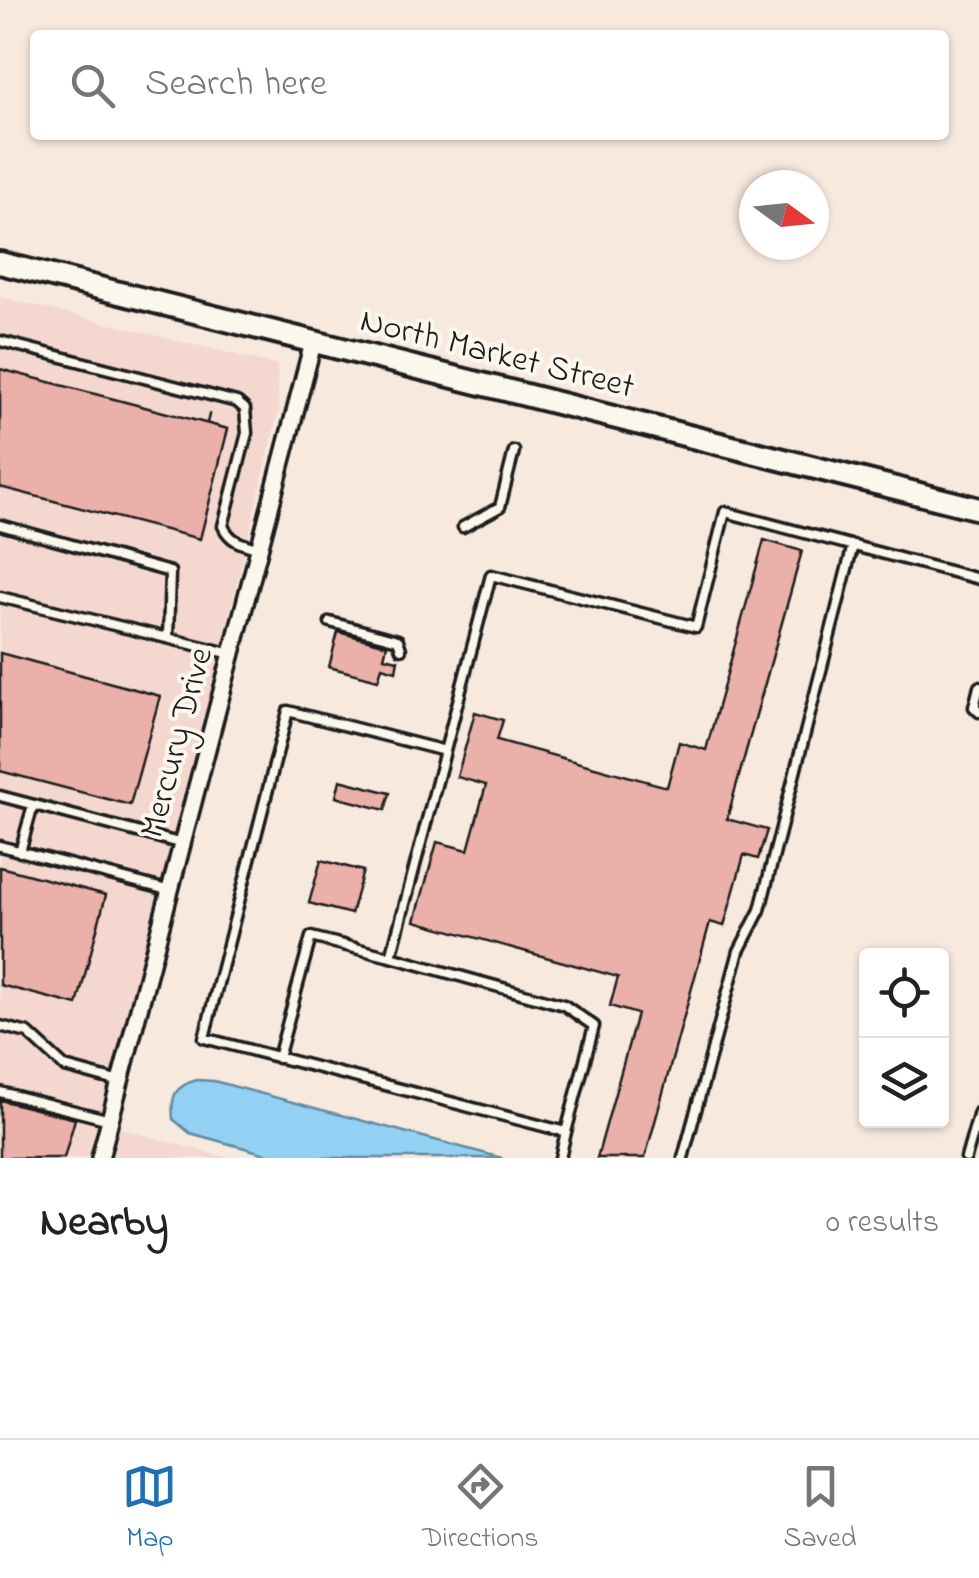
<!DOCTYPE html>
<html lang="en">
<head>
<meta charset="utf-8">
<style>
	body { margin:0; font-family:"Indie Flower",sans-serif; background:#f2f2f2; color:#222 }
	.controls { position:absolute; right:30px; bottom:30px; display:grid; overflow:hidden; border-radius:10px; box-shadow:0 2px 8px #0004 }
	.controls button { width:90px; height:90px; display:grid; place-items:center; padding:0; border:0; border-bottom:2px solid #e0e0e0; background:#fff; color:#222; font:50px sans-serif }
	.compass { position:absolute; left:739px; top:170px; width:90px; height:90px; border-radius:50%; background:#fff; box-shadow:0 2px 8px #0004; rotate:105deg }
	.list { margin:0; padding:0; list-style:none }
	h2 { display:flex; justify-content:space-between; align-items:center; height:130px; margin:0; padding:0 40px; font-size:42px }
	h2 small { font-size:32px; font-weight:400; color:#767676 }
	.icon { flex:none; width:55px; height:55px; fill:none; stroke:currentColor; stroke-width:2; stroke-linecap:round; stroke-linejoin:round }
	.map { position:relative; flex:none; width:979px; height:1158px; overflow:hidden }
	.search { position:absolute; background:#fff; box-shadow:0 2px 8px #0004; left:30px; right:30px; top:30px; height:110px; display:flex; align-items:center; gap:25px; box-sizing:border-box; padding:0 35px; border-radius:10px; color:#767676; font-size:38px }
	.sheet { height:280px; background:#fff }
	nav { display:flex; justify-content:space-around; align-items:center; box-sizing:border-box; height:140px; border-top:2px solid #e0e0e0; background:#fff; font-size:28px; color:#767676 }
	nav a { display:grid; justify-items:center; gap:5px }
	nav .on { color:#1f6fb2 }
	.map>svg:first-child { display:block }
	.built { fill:#f4d8cf }
	.water { fill:#93d1f4; stroke:#63899e; stroke-width:2.5 }
	.building { fill:#ebb0aa; stroke:#1c1c1c; stroke-width:2.5 }
	.lines { fill:none; stroke-linecap:round; stroke-linejoin:round }
	.service-casing { stroke:#1c1c1c; stroke-width:15 }
	.minor-casing { stroke:#1c1c1c; stroke-width:22 }
	.secondary-casing { stroke:#1c1c1c; stroke-width:28 }
	.path { stroke:#1c1c1c; stroke-width:2.5; stroke-dasharray:10 8; stroke-linecap:butt }
	.service { stroke:#fbf7ec; stroke-width:8 }
	.minor { stroke:#fbf7ec; stroke-width:15 }
	.secondary { stroke:#fbf7ec; stroke-width:20 }
	.labels { text-anchor:middle; dominant-baseline:central; stroke-width:8; stroke-linejoin:round; paint-order:stroke }
	.street-label { font-size:35px; fill:#1c1c1c; stroke:#fbf7ec }
</style>
</head>
<body>
<div class="map">
<svg width="979" height="1158" viewBox="0 0 979 1158">
	<rect width="100%" height="100%" fill="#f8e9df"/>
	<filter id="ink" filterUnits="userSpaceOnUse"><feTurbulence type="fractalNoise" baseFrequency=".01" numOctaves="2"/><feDisplacementMap in="SourceGraphic" scale="20" xChannelSelector="R" yChannelSelector="G"/><feConvolveMatrix kernelMatrix="1 2 1 2 8 2 1 2 1" color-interpolation-filters="sRGB"/></filter>
	<g filter="url(#ink)">
		<path class="built" d="M0 297 277 365 279 410 183 807 101 1123 228 1158H0Z"/>
		<path class="water" d="M197 1080 214 1081 502 1158H281L190 1133 173 1119C171 1096 174 1086 197 1080Z"/>
		<path class="building" d="M0 369 228 429 200 539 0 487Z
			M764 540 802 551 727 819 767 830 758 859 744 855 724 926 710 922 645 1158H597L637 1014 610 1006 618 977 415 921 437 842 468 850 486 785 457 777 475 712 503 720 497 740 667 787 679 742 706 750Z
			M338 632 387 645 384 657 398 660 396 671 382 667 378 680 329 667Z
			M0 653 160 696 130 805 0 771Z
			M340 780 390 793 385 810 336 797Z
			M321 860 363 871 351 914 309 903Z
			M0 867 106 895 77 1005 0 985Z
			M0 1100 75 1119 64 1158H0Z"/>
		<g class="lines">
			<g class="service-casing">
				<path id="service" d="M0 341 237 402 245 409 247 433 223 526C231 543 244 544 260 549
					M0 525 170 572 168 638
					M463 527 500 507 514 451
					M0 597 232 654
					M330 622 398 640 401 649
					M979 687 974 707 979 712
					M445 751 391 957 564 1005 594 1026 566 1132
					M0 796 183 844
					M0 846 171 891
					M20 852 33 805
					M0 1026 28 1033 65 1067 120 1082
					M278 1058 311 937 391 957
					M0 1092 110 1120
					M560 1158 566 1132 204 1038 288 711 445 751 491 575 696 627 725 512 979 579
					M683 1158 739 951 760 910 853 545
					M966 1158 979 1112"/>
			</g>
			<g class="minor-casing">
				<path id="minor" d="M100 1158 313 343"/>
			</g>
			<g class="secondary-casing">
				<path id="secondary" d="M0 263 979 509"/>
			</g>
			<path class="path" d="M207 423 211 407"/>
			<use href="#service" class="service"/>
			<use href="#minor" class="minor"/>
			<use href="#secondary" class="secondary"/>
		</g>
	</g>
	<g class="labels">
		<g class="street-label">
			<text transform="translate(497 355) rotate(14)">North Market Street</text>
			<text transform="translate(178 743) rotate(-75)">Mercury Drive</text>
		</g>
	</g>
</svg>
<div class="controls">
<button><svg class="icon" aria-label="locate" viewBox="0 0 24 24"><circle cx="12" cy="12" r="6"/><path d="M12 2v4M12 18v4M2 12h4M18 12h4"/></svg></button>
<button><svg class="icon" aria-label="layers" viewBox="0 0 24 24"><path d="M12 4l9 5-9 5-9-5zM3 14l9 5 9-5"/></svg></button>
</div>
<svg class="compass" viewBox="-18 -18 36 36"><path d="M0-13l5 13h-10z" fill="#e53935"/><path d="M0 13l5-13h-10z" fill="#767676"/></svg>
<div class="search"><svg class="icon" aria-label="search" viewBox="0 0 24 24"><circle cx="10" cy="10" r="6"/><path d="M15 15l6 6"/></svg>Search here</div>
</div>
<section class="sheet">
<h2>Nearby<small>0 results</small></h2>
<ul class="list">
</ul>
</section>
<nav>
<a class="on"><svg class="icon" aria-label="map" viewBox="0 0 24 24"><path d="M3 6l6-2 6 2 6-2v14l-6 2-6-2-6 2zM9 4v14M15 6v14"/></svg>Map</a>
<a><svg class="icon" aria-label="directions" viewBox="0 0 24 24"><path d="M12 3l9 9-9 9-9-9zM9 14v-3h6M13 9l2 2-2 2"/></svg>Directions</a>
<a><svg class="icon" aria-label="saved" viewBox="0 0 24 24"><path d="M7 4h10v16l-5-4-5 4z"/></svg>Saved</a>
</nav>
</body>
</html>
